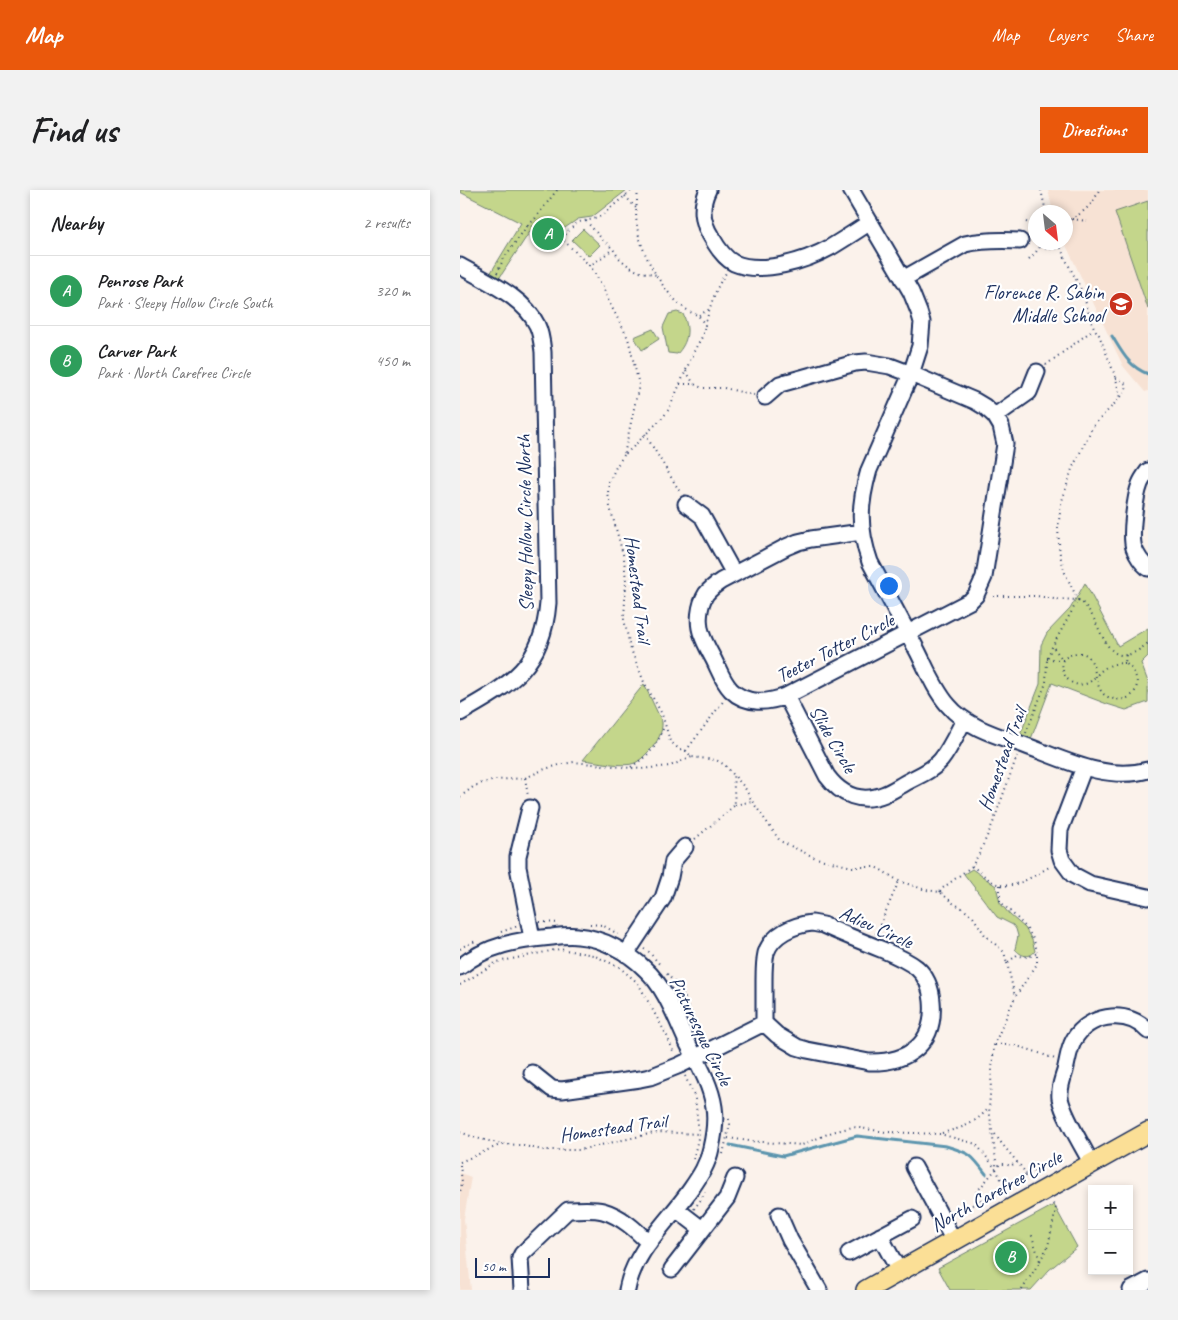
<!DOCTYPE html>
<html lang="en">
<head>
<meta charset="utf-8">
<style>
	body { margin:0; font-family:Caveat,sans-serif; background:#f2f2f2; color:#202124 }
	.controls { position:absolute; right:15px; bottom:15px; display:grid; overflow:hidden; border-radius:0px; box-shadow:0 2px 8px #0003 }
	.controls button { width:45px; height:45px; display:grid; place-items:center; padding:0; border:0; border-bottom:1px solid #e0e0e0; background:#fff; color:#202124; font:25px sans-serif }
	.compass { position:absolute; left:568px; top:15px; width:45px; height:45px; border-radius:50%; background:#fff; box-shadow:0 2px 8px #0003; rotate:152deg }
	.scale { position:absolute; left:15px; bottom:12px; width:75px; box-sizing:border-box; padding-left:5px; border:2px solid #1b2f5e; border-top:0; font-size:14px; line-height:18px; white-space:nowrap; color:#1b2f5e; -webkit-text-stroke:4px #fff; paint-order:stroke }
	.you { position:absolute; left:428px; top:395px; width:18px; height:18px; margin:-12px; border:4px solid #fff; border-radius:50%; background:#1a73e8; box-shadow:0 0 0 8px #1a73e833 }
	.badge { display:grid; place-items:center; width:32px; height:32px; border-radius:50%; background:#ea580c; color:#fff; font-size:16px; font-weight:700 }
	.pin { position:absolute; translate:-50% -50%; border:2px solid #fff; box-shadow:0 1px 5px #0006 }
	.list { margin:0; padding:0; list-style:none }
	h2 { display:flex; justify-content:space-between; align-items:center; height:65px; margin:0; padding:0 20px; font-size:21px }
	h2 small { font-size:16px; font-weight:400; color:#757577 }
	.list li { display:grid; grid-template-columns:32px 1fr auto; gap:15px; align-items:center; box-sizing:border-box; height:70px; padding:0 20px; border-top:1px solid #e0e0e0 }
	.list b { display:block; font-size:19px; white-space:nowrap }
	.list p { margin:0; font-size:16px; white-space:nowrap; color:#757577 }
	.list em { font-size:16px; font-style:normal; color:#757577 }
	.map { position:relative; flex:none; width:688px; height:1100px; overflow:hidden; border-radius:0px }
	header { display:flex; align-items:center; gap:30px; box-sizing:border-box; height:70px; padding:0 25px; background:#ea580c; color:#fff }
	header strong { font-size:24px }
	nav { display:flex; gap:28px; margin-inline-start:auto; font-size:18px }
	.intro { display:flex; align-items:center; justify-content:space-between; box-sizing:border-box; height:120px; padding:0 30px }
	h1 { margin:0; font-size:35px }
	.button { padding:12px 22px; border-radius:0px; background:#ea580c; color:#fff; font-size:18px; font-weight:700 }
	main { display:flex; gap:30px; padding:0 30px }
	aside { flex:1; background:#fff; border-radius:0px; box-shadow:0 2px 8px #0003 }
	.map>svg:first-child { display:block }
	.built { fill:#f7e2d4 }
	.green { fill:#c4d68b; stroke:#708274 }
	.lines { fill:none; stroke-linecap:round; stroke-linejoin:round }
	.stream { stroke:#5c95ae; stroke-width:3 }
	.minor-casing { stroke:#1b2f5e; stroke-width:19 }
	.major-casing { stroke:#1b2f5e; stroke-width:22 }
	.path { stroke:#1b2f5e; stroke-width:2; stroke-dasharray:1 4; stroke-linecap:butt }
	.minor { stroke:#fff; stroke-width:15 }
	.major { stroke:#fbdf96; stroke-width:19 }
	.labels { text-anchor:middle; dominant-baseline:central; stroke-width:4.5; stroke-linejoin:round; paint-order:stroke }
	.poi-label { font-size:20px; fill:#1b2f5e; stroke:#fff; text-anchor:end }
	.street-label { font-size:20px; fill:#1b2f5e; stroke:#fff }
</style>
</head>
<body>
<header>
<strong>Map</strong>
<nav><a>Map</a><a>Layers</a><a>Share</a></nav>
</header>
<div class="intro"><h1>Find us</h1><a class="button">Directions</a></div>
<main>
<aside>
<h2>Nearby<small>2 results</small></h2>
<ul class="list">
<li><span class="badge" style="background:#2e9e5b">A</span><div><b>Penrose Park</b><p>Park · Sleepy Hollow Circle South</p></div><em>320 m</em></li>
<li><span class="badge" style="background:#2e9e5b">B</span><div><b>Carver Park</b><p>Park · North Carefree Circle</p></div><em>450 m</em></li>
</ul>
</aside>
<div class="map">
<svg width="688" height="1100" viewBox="0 0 688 1100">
	<rect width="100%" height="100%" fill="#fbf2eb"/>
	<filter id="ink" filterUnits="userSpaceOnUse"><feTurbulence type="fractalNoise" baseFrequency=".02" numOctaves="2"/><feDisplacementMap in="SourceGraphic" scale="10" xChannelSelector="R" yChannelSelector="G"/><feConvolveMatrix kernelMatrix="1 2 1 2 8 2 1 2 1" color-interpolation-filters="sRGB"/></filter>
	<g filter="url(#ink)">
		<path class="built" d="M588 0H688V201L685 202 663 176 605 53 606 22H593Z
			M0 983 11 987 4 1029 11 1100H0Z"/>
		<path class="green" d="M0 0H167L132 27 118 29 90 48 71 40 38 90 30 84 61 33 0 2Z
			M688 11V119L655 22Z
			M123 39 140 55 129 66 112 50Z
			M217 122 223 124C230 139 228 152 217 164L208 163 203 137 209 124Z
			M193 139 199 149 182 160 174 147Z
			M625 393 658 456 688 438V466L681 473 688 492V512L666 520 647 514 592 493 568 557 557 553 580 494 581 455 587 443 610 419Z
			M184 494 202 532C203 542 197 553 190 560 185 565 181 570 175 573 164 578 135 571 123 570Z
			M512 679 536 696 540 713 550 725 565 738 572 750 575 761C569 769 561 766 555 759L558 746 556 739 553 735 537 727 504 684Z
			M594 1015 617 1057 589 1080 571 1100H490L478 1078Z"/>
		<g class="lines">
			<path class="stream" d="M652 146C662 162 669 177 688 184
				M270 955 323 966 397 946 486 956C510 963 511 964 526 984"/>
			<g class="minor-casing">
				<path id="minor" d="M248 0C240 16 242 33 252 48 257 57 264 68 274 73 302 85 346 71 371 57 384 49 397 41 410 32
					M391 0 451 102 459 122 462 132 460 156 451 184 409 280C399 314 398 338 410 372 426 402 442 432 458 462 467 480 475 500 488 515 506 537 538 546 564 555 603 569 646 592 688 580
					M0 76C26 91 64 107 77 135 81 143 82 153 83 162L88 413C83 476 51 494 0 523
					M443 89 505 54C523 50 541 50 560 51
					M305 207 320 194 395 173 406 172 430 176 451 184 515 211 525 217 535 226 569 202 577 182
					M688 281C685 285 682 289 680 294 675 307 670 346 674 358 677 366 682 373 688 378
					M226 314 242 326 274 384
					M402 342 351 349 338 352 326 357 261 391C255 395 250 399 246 404 239 415 237 433 242 445 245 454 250 462 254 470 259 480 263 492 271 500 286 515 308 513 326 506L510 411 516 405 524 387 545 254 541 236 535 226
					M326 506 367 586C381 605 401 614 425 604 433 601 441 595 449 591 460 585 473 580 481 570 490 559 497 543 504 530
					M624 577 600 640 599 660 602 670 613 685 630 694 688 707
					M70 618 58 666V677L72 748
					M352 733 363 735C383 744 403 752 423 760 435 765 447 770 457 778 467 787 471 798 472 811 476 854 448 873 409 872L347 860 337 857 317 845 304 833C304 819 304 805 304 790 304 782 304 772 306 763 312 744 334 735 352 733Z
					M166 764 203 708 210 687 213 671 225 657
					M0 777C27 755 58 750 92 747 100 746 110 745 118 746 142 748 168 762 185 779 206 798 216 829 228 854 238 873 251 895 254 917 256 930 254 945 251 958 248 974 240 986 231 999 209 1031 174 1060 167 1100
					M72 883 92 899 102 900 180 889 190 887 220 875 304 833
					M632 974C623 957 603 925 600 908 599 899 602 890 605 881 608 869 609 855 617 845 634 823 669 820 688 841
					M454 977 494 1051
					M216 1019 242 1039
					M319 1025 330 1050 359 1100
					M420 1046 439 1081
					M389 1063 452 1029
					M212 1079 267 1008 275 988
					M62 1100 60 1068 62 1064 108 1020C119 1020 132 1018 143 1021 161 1026 176 1040 189 1053
					M671 1100 688 1091"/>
			</g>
			<g class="major-casing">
				<path id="major" d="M406 1100 688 942"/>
			</g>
			<path class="path" d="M97 0 74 30 68 35 101 48 131 77 143 97 149 112 168 148 179 195 164 265 172 258 204 226 209 219 220 194 235 159 242 147 245 135
				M178 0C177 12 175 24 177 35 179 62 210 118 238 125L245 135C250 118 255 98 266 83
				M581 0 586 22
				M165 6 177 19
				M612 29 627 31
				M126 31 142 49 153 59 159 68 170 77 179 82 189 83 196 85
				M566 32 571 34 576 39
				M606 32C621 24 632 17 639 0
				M101 48 111 38 119 32 134 29 141 26 172 0
				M581 55C588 59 593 60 600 57
				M569 69 576 62 581 55V52
				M128 75 134 73 153 59
				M37 83 44 68 68 35
				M239 125 250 119
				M586 175 634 139
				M226 181 234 194
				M656 188 666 194C668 200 663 204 660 208
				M220 194H234L242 198H264L294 205
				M185 244 220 302
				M164 265 156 277 149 292 148 303 150 317 164 368 166 391 164 429 170 457 184 492 202 524 210 551 220 560 226 561 232 567 256 570 265 575 285 598 292 611 320 651 356 668 392 677H415L421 680 439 691 466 700 480 702 493 713 502 718 513 727 525 745 544 762 547 773 557 765C565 768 570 767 577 763V774L555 807 534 855 529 918 536 971V979L542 991
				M533 406H577L594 409 618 410 605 383 600 365 598 339 601 314 612 279 633 236 660 208 656 188 639 145C629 133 628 116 622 102 615 85 604 70 599 52
				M587 469 603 470 593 457
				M665 473C653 473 645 476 637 485 633 489 630 493 625 494 609 498 600 483 603 470 607 466 611 464 617 463 641 461 630 500 648 507 675 518 688 490 665 473L666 465
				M566 543 586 493 587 469 592 457 618 410C644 423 641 493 688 453
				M226 561 265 509
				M171 577C190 564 197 558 204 536
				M65 588 68 606
				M0 607 13 597 22 593 36 590 65 588 85 579 103 574 114 572 181 579 210 576 232 567
				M275 615 292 611
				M235 649 275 615 273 583
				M512 676C519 681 532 694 541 695 557 698 577 684 591 676
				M540 695V711C555 728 573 738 577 762
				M480 702 483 698 512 676 519 664 533 633 557 566
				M80 732 100 733
				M130 734 142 735 158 744
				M41 742 58 736
				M416 744 439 691
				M0 759 4 756 16 751
				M184 759 189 762 201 776
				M547 773 555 807
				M207 784 222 801 243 850
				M0 795 37 772 100 759 133 765 159 777 178 793 207 846 214 863
				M535 855C556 853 576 862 595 869
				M253 872 262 892 263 898
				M225 886 235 908 239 944 233 970
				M0 942 16 948 42 954 60 955 82 960H119L198 942 239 944
				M482 943C504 937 513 935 529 918
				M535 944C542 955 549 962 557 972 563 978 566 985 572 990
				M268 948 289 951 342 955 372 942 393 937 426 942 480 944 516 954 536 979
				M263 964 270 934 268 925
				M0 972 42 954
				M0 975 2 992 0 1002
				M519 1011 515 1004 540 974H546L550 976 558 972
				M512 1015 587 974
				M234 1019 240 1011 245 1002
				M580 1071 588 1056 596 1019 592 1012
				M562 1100 580 1071 571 1043"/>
			<use href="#minor" class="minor"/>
			<use href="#major" class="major"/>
		</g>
	</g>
	<defs>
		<g id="school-disc" transform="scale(1.25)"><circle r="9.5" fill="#c8321e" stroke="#fff"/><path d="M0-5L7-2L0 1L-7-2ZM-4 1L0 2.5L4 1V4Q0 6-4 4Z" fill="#fff"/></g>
	</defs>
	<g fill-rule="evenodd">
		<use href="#school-disc" x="661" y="114"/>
	</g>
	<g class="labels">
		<g class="poi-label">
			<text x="644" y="102">Florence R. Sabin<tspan x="644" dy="23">Middle School</tspan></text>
		</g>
		<g class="street-label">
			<text transform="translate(65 333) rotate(-91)">Sleepy Hollow Circle North</text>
			<text transform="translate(178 399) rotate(83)">Homestead Trail</text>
			<text transform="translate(375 458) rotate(-27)">Teeter Totter Circle</text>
			<text transform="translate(373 549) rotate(60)">Slide Circle</text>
			<text transform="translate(542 569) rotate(-70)">Homestead Trail</text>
			<text transform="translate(416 737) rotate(24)">Adieu Circle</text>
			<text transform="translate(241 841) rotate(64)">Picturesque Circle</text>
			<text transform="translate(153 938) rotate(-8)">Homestead Trail</text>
			<text transform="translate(536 1001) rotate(-29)">North Carefree Circle</text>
		</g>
	</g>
</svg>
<div class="controls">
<button>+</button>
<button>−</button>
</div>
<svg class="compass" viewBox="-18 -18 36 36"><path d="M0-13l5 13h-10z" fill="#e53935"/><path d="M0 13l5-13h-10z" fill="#757577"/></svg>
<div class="scale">50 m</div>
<div class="you"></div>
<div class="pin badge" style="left:88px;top:44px;background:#2e9e5b">A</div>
<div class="pin badge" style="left:551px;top:1067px;background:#2e9e5b">B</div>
</div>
</main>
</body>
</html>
